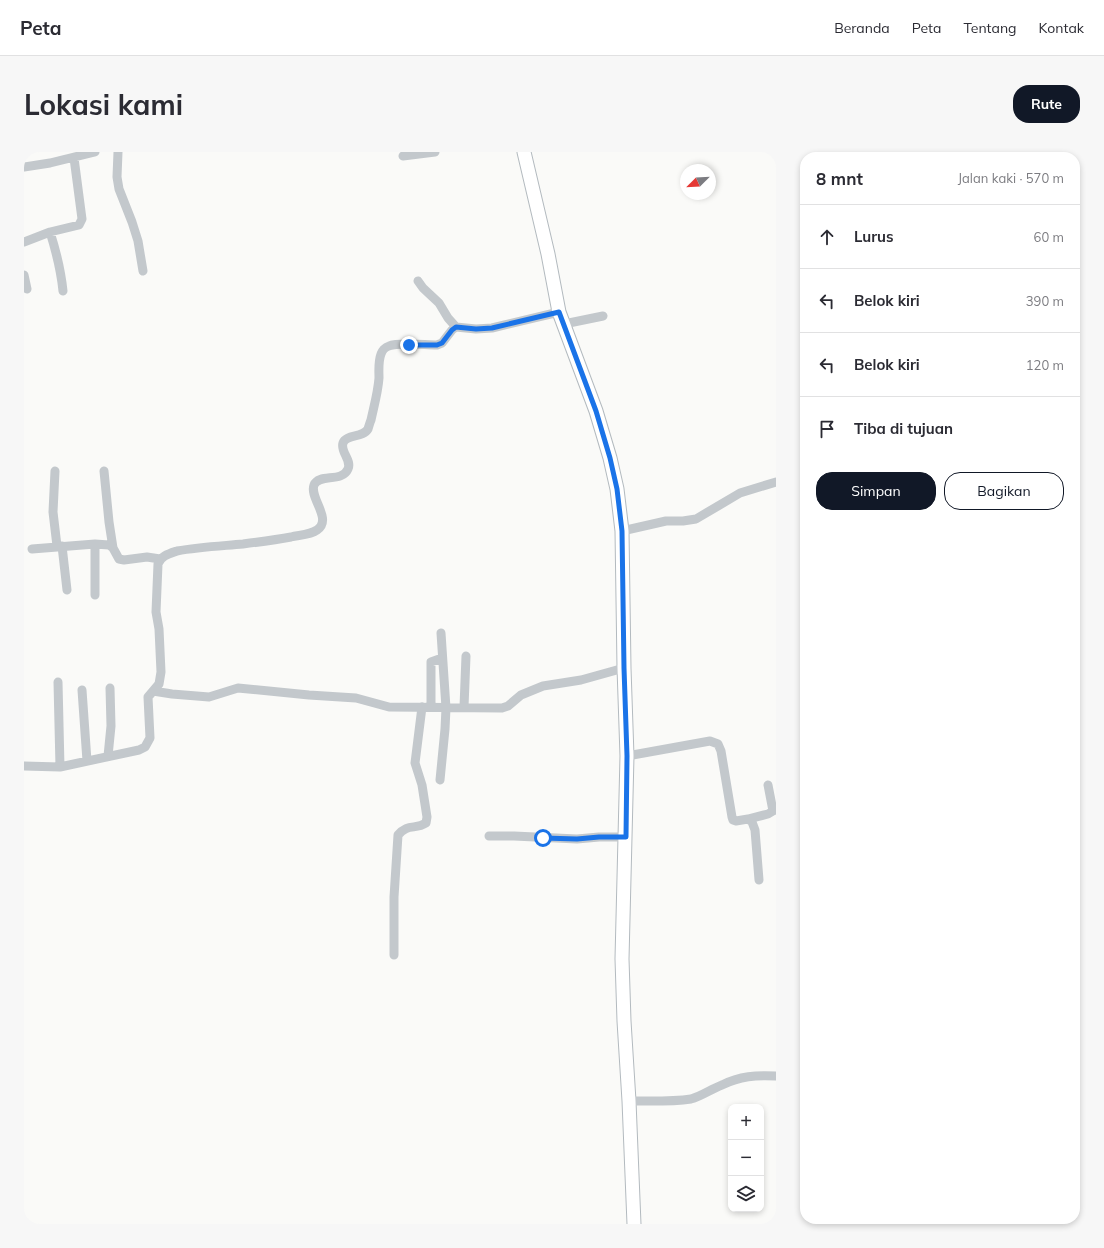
<!DOCTYPE html>
<html lang="id">
<head>
<meta charset="utf-8">
<style>
	body { margin:0; font-family:Mulish,sans-serif; background:#f7f7f7; color:#2b2b33 }
	.controls { position:absolute; right:12px; bottom:12px; display:grid; overflow:hidden; border-radius:8px; box-shadow:0 2px 6px #0003 }
	.controls button { width:36px; height:36px; display:grid; place-items:center; padding:0; border:0; border-bottom:1px solid #e1e1e2; background:#fff; color:#2b2b33; font:20px sans-serif }
	.compass { position:absolute; left:656px; top:12px; width:36px; height:36px; border-radius:50%; background:#fff; box-shadow:0 2px 6px #0003; rotate:246deg }
	.stop { position:absolute; width:12px; height:12px; margin:-9px; border:3px solid #1a73e8; border-radius:50%; background:#fff }
	.stop.end { background:#1a73e8; border-color:#fff; box-shadow:0 1px 4px #0008 }
	.list { margin:0; padding:0; list-style:none }
	h2 { display:flex; justify-content:space-between; align-items:center; height:52px; margin:0; padding:0 16px; font-size:17px }
	h2 small { font-size:13px; font-weight:400; color:#7c7c81 }
	.list li { display:grid; grid-template-columns:26px 1fr auto; gap:12px; align-items:center; box-sizing:border-box; height:64px; padding:0 16px; border-top:1px solid #e1e1e2 }
	.list b { display:block; font-size:15px; white-space:nowrap }
	.list em { font-size:13px; font-style:normal; color:#7c7c81 }
	.actions { display:flex; gap:8px; padding:12px 16px }
	.actions a { flex:1; padding:9px 0; border:1px solid #111827; border-radius:16px; text-align:center; font-size:14px; color:#111827 }
	.actions .main { background:#111827; color:#fff }
	.icon { flex:none; width:22px; height:22px; fill:none; stroke:currentColor; stroke-width:2; stroke-linecap:round; stroke-linejoin:round }
	.map { position:relative; flex:none; width:752px; height:1072px; overflow:hidden; border-radius:16px }
	header { display:flex; align-items:center; gap:24px; box-sizing:border-box; height:56px; padding:0 20px; background:#fff; border-bottom:1px solid #e1e1e2 }
	header strong { font-size:19px }
	nav { display:flex; gap:22px; margin-inline-start:auto; font-size:14px }
	.intro { display:flex; align-items:center; justify-content:space-between; box-sizing:border-box; height:96px; padding:0 24px }
	h1 { margin:0; font-size:28px }
	.button { padding:10px 18px; border-radius:16px; background:#111827; color:#fff; font-size:14px; font-weight:700 }
	main { display:flex; gap:24px; padding:0 24px }
	aside { flex:1; background:#fff; border-radius:16px; box-shadow:0 2px 6px #0003 }
	.map>svg:first-child { display:block }
	.lines { fill:none; stroke-linecap:round; stroke-linejoin:round }
	.secondary-casing { stroke:#b3babf; stroke-width:15 }
	.minor { stroke:#c3c8cc; stroke-width:9 }
	.secondary { stroke:#fff; stroke-width:13 }
	.route { stroke:#1a73e8; stroke-width:5 }
</style>
</head>
<body>
<header>
<strong>Peta</strong>
<nav><a>Beranda</a><a>Peta</a><a>Tentang</a><a>Kontak</a></nav>
</header>
<div class="intro"><h1>Lokasi kami</h1><a class="button">Rute</a></div>
<main>
<div class="map">
<svg width="752" height="1072" viewBox="0 0 752 1072">
	<rect width="100%" height="100%" fill="#fafaf8"/>
	<g class="lines">
		<g class="secondary-casing">
			<path id="secondary" d="M500 0 524 102 535 160 572 259 586 306 593 337 598 379 600 516 603 604 598 807 600 869 605 949 610 1072"/>
		</g>
		<path class="minor" d="M94 0 93 25 95 37 108 70 114 89 119 119
			M379 4 411 0
			M0 15 26 11 71 0
			M26 80C32 99 37 119 39 139
			M0 90 26 80 55 73 58 67 50 6
			M0 123 3 137
			M394 129 399 136 415 151 424 166 432 175
			M540 172 579 164
			M31 319 29 360 33 394
			M80 319 85 370 89 396
			M598 379 642 369H659L672 367 716 341 752 330
			M38 394 43 438
			M8 397 71 392 85 393 89 396 95 407 100 408 123 405 136 407
			M71 443V392
			M34 530 36 615
			M58 538 63 609
			M129 539 148 542 185 545 214 536 285 543 332 546 365 555 478 556 484 554 497 543 519 534 557 528 600 516
			M407 555V510L418 506
			M440 555 442 504
			M84 604 87 574 86 536
			M603 604 686 589 694 592 697 599 708 665 709 668 712 669 724 667 728 670 731 678 735 728
			M0 614 36 615 115 598 121 595 126 586 124 545 135 532 137 520 135 477 132 460 134 412C137 404 144 402 153 399 175 395 197 394 219 392 235 390 251 388 267 385 275 383 286 383 293 378 309 367 285 346 290 333 295 321 318 331 324 317 328 308 316 300 319 291 322 282 339 286 344 277 345 274 346 270 347 268 350 254 354 240 355 226 355 219 354 210 357 202 358 199 361 195 365 194 374 190 401 193 413 193L418 191 428 178 432 175 452 177 468 176 535 160
			M416 628 421 577 422 556 417 481
			M724 667 744 662 749 659 744 633
			M465 684H490L553 687 575 685H602
			M370 803V745L374 683C384 671 391 678 402 671L403 665 398 633 391 611 398 555
			M605 949C625 949 647 950 667 947 678 944 687 937 698 933 716 924 732 923 752 924"/>
		<use href="#secondary" class="secondary"/>
	</g>
	<g class="lines">
		<path class="route" d="M385 193H413L418 191 428 178 432 175 452 177 468 176 535 160 572 259 586 306 593 337 598 379 600 516 603 604 602 685H575L553 687 519 686"/>
	</g>
</svg>
<div class="controls">
<button>+</button>
<button>−</button>
<button><svg class="icon" aria-label="layers" viewBox="0 0 24 24"><path d="M12 4l9 5-9 5-9-5zM3 14l9 5 9-5"/></svg></button>
</div>
<svg class="compass" viewBox="-18 -18 36 36"><path d="M0-13l5 13h-10z" fill="#e53935"/><path d="M0 13l5-13h-10z" fill="#7c7c81"/></svg>
<div class="stop" style="left:519px;top:686px"></div>
<div class="stop end" style="left:385px;top:193px"></div>
</div>
<aside>
<h2>8 mnt<small>Jalan kaki · 570 m</small></h2>
<ul class="list">
<li><svg class="icon" aria-label="ahead" viewBox="0 0 24 24"><path d="M12 20V5M6 11l6-6 6 6"/></svg><div><b>Lurus</b></div><em>60 m</em></li>
<li><svg class="icon" aria-label="left" viewBox="0 0 24 24"><path d="M17 20v-9H6M10 6l-5 5 5 5"/></svg><div><b>Belok kiri</b></div><em>390 m</em></li>
<li><svg class="icon" aria-label="left" viewBox="0 0 24 24"><path d="M17 20v-9H6M10 6l-5 5 5 5"/></svg><div><b>Belok kiri</b></div><em>120 m</em></li>
<li><svg class="icon" aria-label="arrive" viewBox="0 0 24 24"><path d="M6 21V4h12l-3 4 3 4H6"/></svg><div><b>Tiba di tujuan</b></div></li>
</ul>
<div class="actions"><a class="main">Simpan</a><a>Bagikan</a></div>
</aside>
</main>
</body>
</html>
